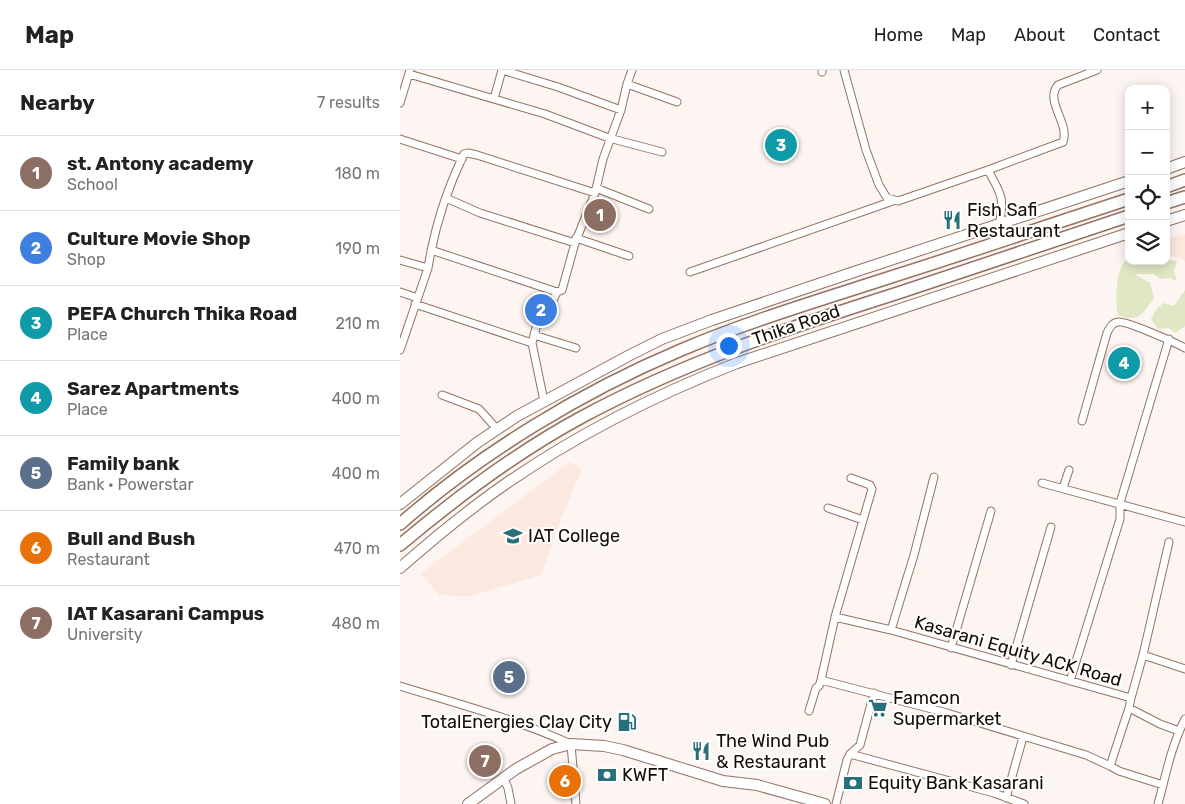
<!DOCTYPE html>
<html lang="en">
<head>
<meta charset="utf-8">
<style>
	body { margin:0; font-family:Rubik,sans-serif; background:#f6f6f6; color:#222 }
	.controls { position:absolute; right:15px; top:15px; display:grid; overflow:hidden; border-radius:10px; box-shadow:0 2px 12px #0003 }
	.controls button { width:45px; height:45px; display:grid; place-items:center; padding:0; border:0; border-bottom:1px solid #e0e0e0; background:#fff; color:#222; font:25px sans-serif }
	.you { position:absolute; left:328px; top:275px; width:18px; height:18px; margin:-12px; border:4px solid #fff; border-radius:50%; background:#1a73e8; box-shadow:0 0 0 8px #1a73e833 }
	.badge { display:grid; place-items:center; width:32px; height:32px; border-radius:50%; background:#ea580c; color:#fff; font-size:16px; font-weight:700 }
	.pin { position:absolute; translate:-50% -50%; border:2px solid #fff; box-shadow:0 1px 5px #0006 }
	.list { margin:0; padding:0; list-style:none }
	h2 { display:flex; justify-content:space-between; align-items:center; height:65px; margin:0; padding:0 20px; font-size:21px }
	h2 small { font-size:16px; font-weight:400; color:#767676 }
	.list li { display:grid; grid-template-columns:32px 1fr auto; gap:15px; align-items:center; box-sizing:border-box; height:75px; padding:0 20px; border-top:1px solid #e0e0e0 }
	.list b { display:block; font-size:19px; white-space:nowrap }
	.list p { margin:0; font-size:16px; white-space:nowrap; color:#767676 }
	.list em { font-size:16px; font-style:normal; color:#767676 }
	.icon { flex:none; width:28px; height:28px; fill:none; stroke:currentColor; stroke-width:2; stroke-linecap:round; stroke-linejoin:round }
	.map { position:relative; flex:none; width:785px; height:734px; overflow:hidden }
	header { display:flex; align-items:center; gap:30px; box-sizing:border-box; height:70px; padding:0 25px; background:#fff; border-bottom:1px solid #e0e0e0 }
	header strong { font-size:24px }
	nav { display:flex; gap:28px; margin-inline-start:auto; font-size:18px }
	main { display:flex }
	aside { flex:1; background:#fff }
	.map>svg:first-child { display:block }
	.built { fill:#fbe9df }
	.green { fill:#dfe7c4 }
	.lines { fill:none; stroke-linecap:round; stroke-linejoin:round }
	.minor-casing { stroke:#937261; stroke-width:9 }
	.secondary-casing { stroke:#937261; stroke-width:12 }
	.trunk-casing { stroke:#937261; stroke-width:14 }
	.minor { stroke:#fff; stroke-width:7 }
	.secondary { stroke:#fff; stroke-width:10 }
	.trunk { stroke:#fff; stroke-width:11 }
	.labels { text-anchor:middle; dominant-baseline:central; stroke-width:4; stroke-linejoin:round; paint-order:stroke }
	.poi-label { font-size:18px; fill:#170b05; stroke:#fff; text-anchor:start }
	.street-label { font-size:18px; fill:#170b05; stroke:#fff }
</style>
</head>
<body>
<header>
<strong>Map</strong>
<nav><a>Home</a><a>Map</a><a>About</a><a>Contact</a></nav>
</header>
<main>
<aside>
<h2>Nearby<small>7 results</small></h2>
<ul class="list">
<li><span class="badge" style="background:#8d6e63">1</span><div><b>st. Antony academy</b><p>School</p></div><em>180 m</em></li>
<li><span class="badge" style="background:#3f7fe0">2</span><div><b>Culture Movie Shop</b><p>Shop</p></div><em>190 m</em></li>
<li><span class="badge" style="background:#0f9aa8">3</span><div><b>PEFA Church Thika Road</b><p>Place</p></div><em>210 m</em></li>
<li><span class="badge" style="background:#0f9aa8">4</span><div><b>Sarez Apartments</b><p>Place</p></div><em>400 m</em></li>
<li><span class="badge" style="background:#5c6f8a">5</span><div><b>Family bank</b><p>Bank · Powerstar</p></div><em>400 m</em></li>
<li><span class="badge" style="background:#e8710a">6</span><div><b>Bull and Bush</b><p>Restaurant</p></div><em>470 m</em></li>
<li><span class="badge" style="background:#8d6e63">7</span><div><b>IAT Kasarani Campus</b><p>University</p></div><em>480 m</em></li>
</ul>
</aside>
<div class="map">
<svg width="785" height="734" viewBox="0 0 785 734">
	<rect width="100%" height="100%" fill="#fcf5f1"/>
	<path class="built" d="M785 164V191L766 183 770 168Z
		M170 392 182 399 160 452 141 505 67 527 39 525 21 503Z"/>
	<path class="green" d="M729 188V191H759L763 194 770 190 777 191 774 200 777 211 769 208 760 209 754 204H735L750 213 754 228C743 243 739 254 718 245 715 232 715 195 729 188Z
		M785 220V256L775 263 769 258 758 259 751 249 755 241 763 233 774 236Z"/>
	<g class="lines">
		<g class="minor-casing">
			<path id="minor" d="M422 0V2
				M444 0 466 80 479 115 487 128 498 131 588 100C601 124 605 128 599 155
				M9 4 145 44 209 68 262 82
				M227 14 277 32
				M94 29 102 0 158 17 221 40
				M0 33 10 0
				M0 69 62 89
				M588 100 663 72C670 53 644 31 658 15L697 0
				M196 118 249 139
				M46 128 80 143 175 173
				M176 168 229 186
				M31 180 157 222
				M0 190 28 198 0 280
				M28 198C34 160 47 119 64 84L68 83 77 85 195 123
				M290 202 493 131
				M0 222 18 228
				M15 234 132 273 144 331
				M135 262 137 266 176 278
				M132 273 139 246 146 245 157 222 162 220 175 173 195 123 203 89 221 40 227 14 232 0
				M42 325 79 339 97 359
				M682 351 707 263C710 257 712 253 718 252 725 250 776 273 785 278
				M642 413 785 452
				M663 418 669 400
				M428 438 463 450
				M769 472 743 585 785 599
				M435 547 491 560 731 628 729 638 760 654 779 661
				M491 560 514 485 534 407
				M551 578 591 441
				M611 595 651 457
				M421 610 547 643 686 685 710 696 729 638
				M670 611 720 449V433L769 269
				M0 616C58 634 116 649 171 674L176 734
				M731 628 743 585
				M409 641 416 618 419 616 421 610 435 547 472 419 470 415 451 408
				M450 684 594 723 624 734
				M710 696 719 701 763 715
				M103 707 108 718 111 734
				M606 728 623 667
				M436 734 447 690 450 684 460 675 474 623
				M758 734C766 705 771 676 785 649"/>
		</g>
		<g class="secondary-casing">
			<path id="secondary" d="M766 99 785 92
				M766 151 785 145
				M0 434 78 372 117 346 230 285 262 269 312 250 451 203 729 111
				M0 498C33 469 68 440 104 415 176 365 255 325 337 293L729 163
				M68 734 116 699 152 679 171 674 204 676 223 680 323 711 357 715 425 734"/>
		</g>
		<g class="trunk-casing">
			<path id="trunk" d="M766 117 785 110
				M766 133 785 127
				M0 454C81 383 181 322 281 280 349 251 420 230 491 207 570 182 649 155 729 129
				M0 475C57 427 117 382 182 347 284 292 388 258 498 223 575 197 652 171 729 146"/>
		</g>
		<use href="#minor" class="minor"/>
		<use href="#secondary" class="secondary"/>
		<use href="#trunk" class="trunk"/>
	</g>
	<defs>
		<g id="restaurant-bare" transform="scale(1.5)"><path d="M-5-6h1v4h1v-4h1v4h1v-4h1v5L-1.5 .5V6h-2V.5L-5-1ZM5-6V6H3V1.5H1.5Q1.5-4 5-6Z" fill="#276f7b" stroke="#fff" stroke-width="2.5" paint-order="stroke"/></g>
		<g id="university-bare" transform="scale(1.5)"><path d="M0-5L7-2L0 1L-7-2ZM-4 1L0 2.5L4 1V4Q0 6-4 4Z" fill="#276f7b" stroke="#fff" stroke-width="2.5" paint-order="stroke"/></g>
		<g id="supermarket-bare" transform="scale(1.5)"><path d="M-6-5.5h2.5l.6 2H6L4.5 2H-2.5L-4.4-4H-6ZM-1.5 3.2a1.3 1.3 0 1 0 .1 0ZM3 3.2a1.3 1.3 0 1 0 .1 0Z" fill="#276f7b" stroke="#fff" stroke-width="2.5" paint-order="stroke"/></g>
		<g id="fuel-bare" transform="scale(1.5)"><path d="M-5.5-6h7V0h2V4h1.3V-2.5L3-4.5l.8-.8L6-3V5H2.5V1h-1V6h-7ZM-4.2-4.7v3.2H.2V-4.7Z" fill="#276f7b" stroke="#fff" stroke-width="2.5" paint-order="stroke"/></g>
		<g id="bank-bare" transform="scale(1.5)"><path d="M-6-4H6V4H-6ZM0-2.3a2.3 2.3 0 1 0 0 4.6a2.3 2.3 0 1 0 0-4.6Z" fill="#276f7b" stroke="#fff" stroke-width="2.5" paint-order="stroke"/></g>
	</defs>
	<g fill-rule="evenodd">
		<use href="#restaurant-bare" x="552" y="150"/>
		<use href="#university-bare" x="113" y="466"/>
		<use href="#supermarket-bare" x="478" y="638"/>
		<use href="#fuel-bare" x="227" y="652"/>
		<use href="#restaurant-bare" x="301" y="681"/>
		<use href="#bank-bare" x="207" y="705"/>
		<use href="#bank-bare" x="453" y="713"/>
	</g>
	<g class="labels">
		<g class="poi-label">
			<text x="567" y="140">Fish Safi<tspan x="567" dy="21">Restaurant</tspan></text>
			<text x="128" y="466">IAT College</text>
			<text x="493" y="628">Famcon<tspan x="493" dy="21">Supermarket</tspan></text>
			<text x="212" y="652" text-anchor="end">TotalEnergies Clay City</text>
			<text x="316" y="671">The Wind Pub<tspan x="316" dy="21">&amp; Restaurant</tspan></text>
			<text x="222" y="705">KWFT</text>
			<text x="468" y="713">Equity Bank Kasarani</text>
		</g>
		<g class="street-label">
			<text transform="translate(396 255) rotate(-19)">Thika Road</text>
			<text transform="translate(618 581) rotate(16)">Kasarani Equity ACK Road</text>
		</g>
	</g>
</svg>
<div class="controls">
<button>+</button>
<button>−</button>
<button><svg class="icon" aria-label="locate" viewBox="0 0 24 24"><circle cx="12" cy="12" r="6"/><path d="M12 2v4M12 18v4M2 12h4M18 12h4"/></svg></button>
<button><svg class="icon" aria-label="layers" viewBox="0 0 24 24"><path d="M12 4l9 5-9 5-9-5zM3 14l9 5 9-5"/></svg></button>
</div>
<div class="you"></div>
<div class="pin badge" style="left:200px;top:145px;background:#8d6e63">1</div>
<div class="pin badge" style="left:141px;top:240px;background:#3f7fe0">2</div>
<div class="pin badge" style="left:381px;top:75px;background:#0f9aa8">3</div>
<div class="pin badge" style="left:724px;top:293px;background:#0f9aa8">4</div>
<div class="pin badge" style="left:109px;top:607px;background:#5c6f8a">5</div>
<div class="pin badge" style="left:165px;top:711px;background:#e8710a">6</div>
<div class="pin badge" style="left:85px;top:691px;background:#8d6e63">7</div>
</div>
</main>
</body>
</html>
